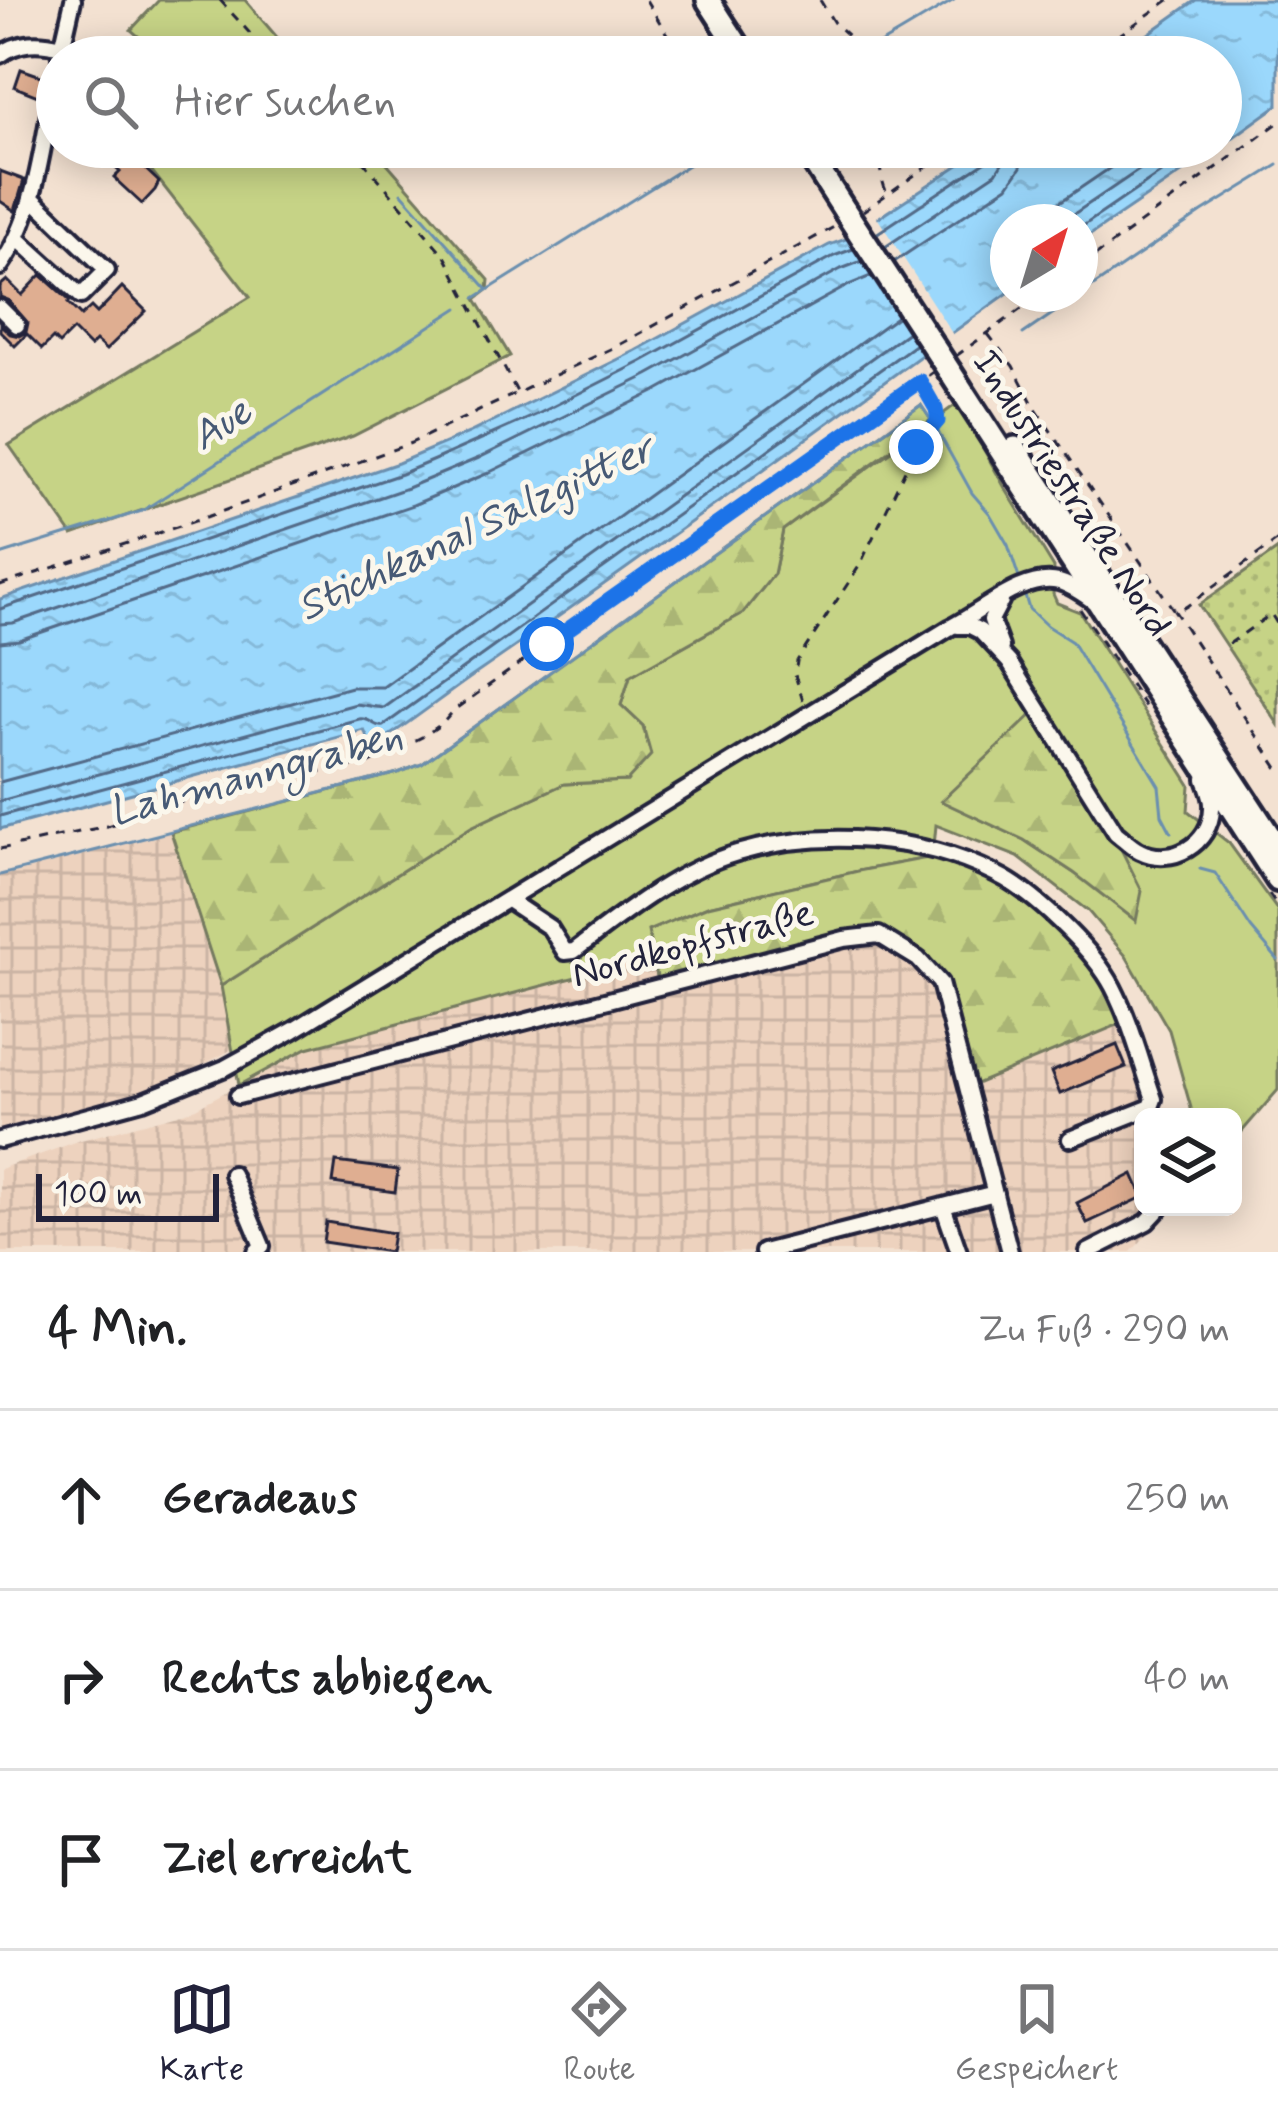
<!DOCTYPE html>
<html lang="de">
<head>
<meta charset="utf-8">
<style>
	body { margin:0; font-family:Mynerve,sans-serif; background:#f2f2f2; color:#202124 }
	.controls { position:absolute; right:36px; bottom:36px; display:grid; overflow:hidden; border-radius:18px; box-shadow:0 6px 30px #0003 }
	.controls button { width:108px; height:108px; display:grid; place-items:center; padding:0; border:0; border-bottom:3px solid #e0e0e0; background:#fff; color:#202124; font:60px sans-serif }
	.compass { position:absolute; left:990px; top:204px; width:108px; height:108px; border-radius:50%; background:#fff; box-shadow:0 6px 30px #0003; rotate:38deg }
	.scale { position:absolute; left:36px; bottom:30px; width:183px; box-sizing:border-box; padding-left:12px; border:6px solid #22223b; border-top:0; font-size:33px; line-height:42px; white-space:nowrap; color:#22223b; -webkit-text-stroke:9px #fbf7ec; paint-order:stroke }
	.stop { position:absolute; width:36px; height:36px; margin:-27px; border:9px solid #1a73e8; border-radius:50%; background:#fff }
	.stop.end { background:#1a73e8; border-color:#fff; box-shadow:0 3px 12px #0008 }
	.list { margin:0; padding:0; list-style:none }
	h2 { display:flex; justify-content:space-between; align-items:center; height:156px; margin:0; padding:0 48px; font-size:51px }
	h2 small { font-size:39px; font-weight:400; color:#757577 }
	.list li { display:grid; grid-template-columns:78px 1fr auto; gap:36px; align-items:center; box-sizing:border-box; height:180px; padding:0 48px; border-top:3px solid #e0e0e0 }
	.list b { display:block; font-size:45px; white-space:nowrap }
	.list em { font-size:39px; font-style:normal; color:#757577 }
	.icon { flex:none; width:66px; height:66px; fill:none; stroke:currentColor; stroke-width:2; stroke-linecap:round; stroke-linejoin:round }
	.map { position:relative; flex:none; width:1278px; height:1252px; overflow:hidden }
	.search { position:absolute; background:#fff; box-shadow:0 6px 30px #0003; left:36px; right:36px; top:36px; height:132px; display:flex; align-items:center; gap:30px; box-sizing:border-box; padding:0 42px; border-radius:66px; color:#757577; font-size:45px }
	.sheet { height:696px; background:#fff }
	nav { display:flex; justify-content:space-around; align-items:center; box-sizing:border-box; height:168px; border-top:3px solid #e0e0e0; background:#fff; font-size:33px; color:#757577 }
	nav a { display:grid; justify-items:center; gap:6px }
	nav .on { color:#22223b }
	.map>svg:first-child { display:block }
	.industrial { fill:url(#industrial-grid) }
	.grass { fill:#c6d386; stroke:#747a60; stroke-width:3; fill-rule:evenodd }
	.forest { fill:url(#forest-firs); stroke:#747a60; stroke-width:3 }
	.garden { fill:url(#garden-dots); stroke:#747a60; stroke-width:3 }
	.water { fill:url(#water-ripples); stroke:#6b8faf; stroke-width:3 }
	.pier { fill:#f3e1d1 }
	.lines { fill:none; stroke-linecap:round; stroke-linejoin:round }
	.shore { stroke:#526b88; stroke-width:3 }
	.stream { stroke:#6b8faf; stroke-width:3 }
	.building { fill:#dfae91; stroke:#22223b; stroke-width:3 }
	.minor-casing { stroke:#22223b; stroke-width:22 }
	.highway-casing { stroke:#22223b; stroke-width:30 }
	.path { stroke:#22223b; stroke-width:3; stroke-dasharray:9 9; stroke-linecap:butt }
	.minor { stroke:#fbf7ec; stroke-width:14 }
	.highway { stroke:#fbf7ec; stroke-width:21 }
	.highway-bridge-casing { stroke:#22223b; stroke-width:30; stroke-linecap:butt }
	.highway-bridge { stroke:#fbf7ec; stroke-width:21 }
	.route { stroke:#1a73e8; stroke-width:15 }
	.labels { text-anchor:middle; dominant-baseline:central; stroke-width:10; stroke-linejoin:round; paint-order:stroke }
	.street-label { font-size:39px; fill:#22223b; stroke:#fbf7ec }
	.water-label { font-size:42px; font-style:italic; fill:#465975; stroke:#fbf7ec }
</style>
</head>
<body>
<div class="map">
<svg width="1278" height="1252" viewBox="0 0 1278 1252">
	<defs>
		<pattern id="industrial-grid" width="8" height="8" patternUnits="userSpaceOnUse" patternTransform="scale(3)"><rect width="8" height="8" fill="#edd2be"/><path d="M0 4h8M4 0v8" fill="none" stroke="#cbb4a4"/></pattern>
		<pattern id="forest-firs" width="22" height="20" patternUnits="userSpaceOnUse" patternTransform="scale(3)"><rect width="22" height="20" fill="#c6d386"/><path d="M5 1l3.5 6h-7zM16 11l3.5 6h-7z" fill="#aab575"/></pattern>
		<pattern id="garden-dots" width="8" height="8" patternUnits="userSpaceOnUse" patternTransform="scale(3)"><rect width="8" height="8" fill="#c6d386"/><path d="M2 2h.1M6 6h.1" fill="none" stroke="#aab575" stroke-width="1.8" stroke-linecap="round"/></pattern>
		<pattern id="water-ripples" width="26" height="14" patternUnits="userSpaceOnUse" patternTransform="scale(3)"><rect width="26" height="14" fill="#9bd8fc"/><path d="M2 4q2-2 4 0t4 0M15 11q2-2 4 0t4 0" fill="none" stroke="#85b9d9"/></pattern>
	</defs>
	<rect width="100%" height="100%" fill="#f3e1d1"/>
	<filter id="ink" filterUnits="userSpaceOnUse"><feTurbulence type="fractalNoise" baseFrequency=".00833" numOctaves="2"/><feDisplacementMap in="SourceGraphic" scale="24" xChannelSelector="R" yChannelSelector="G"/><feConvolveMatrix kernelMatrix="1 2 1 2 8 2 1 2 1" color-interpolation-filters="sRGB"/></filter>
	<g filter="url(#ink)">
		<path class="industrial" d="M171 832 221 986 233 1049 170 1082 0 1133V875Z
			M879 890 922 914 977 1084 1120 1024 1154 1099 1157 1117H1143V1207H1173L1131 1252H0V1169L81 1140 190 1111 307 1048 576 977Z"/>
		<path class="grass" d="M159 0H245L294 57H162L131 30Z
			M157 147H373L489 280 488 290 476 299 510 356 353 436 72 535 9 445 250 297 144 161Z
			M958 403 1005 488 1054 568 1053 594 1057 603 1080 612 1190 785 1188 811 1229 843 1278 911V1090L1233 1142V1117H1191V1108L1169 1030 1126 956 1088 911 1018 857 936 825 933 857 858 871 708 906 649 931 653 954 576 977 307 1048 239 1085 221 986 471 827 564 784 627 781 643 726 621 705 630 676 743 613 774 574 783 530ZM1037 711 1074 873 1024 840 942 801Z"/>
		<path class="forest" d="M921 405 931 420 783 530 774 574 743 613 630 676 621 705 643 726 651 755 627 781 564 784 471 827 221 986 171 832 398 773 422 764Z
			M1037 710 1113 833 1142 891 1136 921 1074 873 1024 840 941 801Z
			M933 857 994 880 1029 904 1061 932 1097 974 1120 1024 976 1084 940 983 879 935 659 987 648 931 708 906 858 871Z"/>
		<path class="garden" d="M1278 549V724L1199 605Z"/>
		<path class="water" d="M1196 0H1278V105L1221 146V57H1116Z
			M986 147H1220L1080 242V222H1008V293C831 419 657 550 477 673 442 697 409 724 372 747L364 730 0 829V599L398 463 469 433 635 351 829 245 846 239Z"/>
		<path class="pier" d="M875 214 955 338 925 360 843 233Z"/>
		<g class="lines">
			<path class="shore" d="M1040 222 1054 206 1141 147
				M1062 222 1173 147
				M1080 228 1199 147
				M876 234 985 162 990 155 991 147
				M885 247 996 173 1004 160 1006 147
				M894 262 1008 186 1021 167 1024 147
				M0 609 401 474 434 460 536 415 641 362 834 256 853 249
				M0 624 13 623 407 488 479 458 648 375 841 269 862 261
				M0 642 19 640 413 505 486 474 656 391 849 285 871 276
				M0 782 351 687H383L898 316
				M0 801 356 704 384 708 908 332
				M0 816 359 719C370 717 374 728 383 726L916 344"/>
			<path class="stream" d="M858 57 954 0
				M402 193 488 290
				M475 298 717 147
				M1023 334 1202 212 1278 165
				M937 430 972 493 990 514 1008 545 1020 581
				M0 555 142 511 458 308
				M1025 596 1029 609 1047 626 1072 642 1159 786 1162 815 1171 832
				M1200 869 1215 873 1251 928 1278 960
				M0 875 398 773 422 764 921 405 931 420"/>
		</g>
		<path class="building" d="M21 69 44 77 40 97 15 87Z
			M92 147H122L159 182 155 190 142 204 114 178 120 172Z
			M0 171 24 180 15 211 0 201Z
			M41 275 70 301 68 303 81 316 91 307 97 313 122 287 146 311 106 350 96 341 90 347 73 330 59 344 53 338 42 349 27 334 15 346 0 331V324L10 334 19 336 26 332 28 323 8 300 0 297V286L7 280 22 295Z
			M1117 1045 1126 1067 1060 1094 1051 1072Z
			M336 1162 398 1170 395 1192 333 1183Z
			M1133 1174 1143 1197 1087 1223 1077 1203Z
			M326 1222 393 1233 390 1252 323 1242Z"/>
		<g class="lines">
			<g class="minor-casing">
				<path id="minor" d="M0 55C19 41 39 41 62 47
					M60 57 73 0
					M17 238 81 296 107 270 31 197
					M0 267C39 211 43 136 57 71
					M0 308 17 325
					M958 626H970L980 631 1009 662 1116 833C1123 838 1131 847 1140 851 1172 867 1211 844 1212 808 1213 798 1208 788 1205 779
					M1001 647 991 620 1001 601
					M508 900 550 928 565 952 574 951C624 913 676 871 737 853 820 829 919 835 996 874 1023 887 1047 909 1068 930 1085 947 1102 966 1113 987 1131 1022 1141 1062 1154 1099L1151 1107 1070 1139
					M238 1096 844 939 879 935 918 959 940 983 1010 1252
					M0 1140 143 1101 225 1068 294 1030 951 627C981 612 1025 573 1059 582 1071 585 1083 594 1093 601
					M232 1174 262 1246 256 1252
					M943 1206 959 1252
					M763 1252 995 1193
					M1088 1252 1147 1222 1161 1207"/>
			</g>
			<g class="highway-casing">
				<path id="highway" d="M708 0 745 57
					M804 147 845 211
					M950 372 1278 880
					M1015 448 1278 849"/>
			</g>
			<path class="path" d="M220 0 271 57
				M646 0 681 57
				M820 0 834 23 857 44 865 57
				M1088 57 1169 0
				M351 147 445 256 517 392
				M874 147C881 163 880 177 886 191
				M863 211 955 147
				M1080 267 1278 123
				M988 334 1013 366 1035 408 1173 609 1180 610 1187 606 1278 540
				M956 356 1042 294
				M0 585 198 520 411 443 619 345 834 227
				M1080 609 1148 711
				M1174 610 1278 768
				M1229 644 1271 614 1278 625
				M803 701 795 675 797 661 860 565 916 447 937 421 936 409 921 384
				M0 849 107 826 269 774 317 772 370 763 424 736 443 723 454 710 933 372
				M1269 894 1278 907"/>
			<use href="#minor" class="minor"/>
			<use href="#highway" class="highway"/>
			<g class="highway-bridge-casing">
				<path id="highway-bridge" d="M845 211 950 372"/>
			</g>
			<use href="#highway-bridge" class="highway-bridge"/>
		</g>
	</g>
	<g class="lines" filter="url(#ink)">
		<path class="route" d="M547 644 920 381 936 409 938 421 916 447"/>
	</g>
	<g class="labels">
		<g class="street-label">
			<text transform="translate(1071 494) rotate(57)">Industriestraße Nord</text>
			<text transform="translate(693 945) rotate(-15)">Nordkopfstraße</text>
		</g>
		<g class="water-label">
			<text transform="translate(222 425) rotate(-33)">Aue</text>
			<text transform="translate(476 529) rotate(-25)">Stichkanal Salzgitter</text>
			<text transform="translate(256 775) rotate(-15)">Lahmanngraben</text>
		</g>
	</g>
</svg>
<div class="controls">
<button><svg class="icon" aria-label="layers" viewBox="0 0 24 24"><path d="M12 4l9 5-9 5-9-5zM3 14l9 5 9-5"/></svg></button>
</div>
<svg class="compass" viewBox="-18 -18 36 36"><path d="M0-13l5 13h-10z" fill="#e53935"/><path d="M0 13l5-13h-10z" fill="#757577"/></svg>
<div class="scale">100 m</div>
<div class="stop" style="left:547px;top:644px"></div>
<div class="stop end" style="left:916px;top:447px"></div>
<div class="search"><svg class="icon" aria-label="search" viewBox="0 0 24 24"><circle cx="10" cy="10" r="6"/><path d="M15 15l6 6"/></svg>Hier suchen</div>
</div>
<section class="sheet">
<h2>4 Min.<small>Zu Fuß · 290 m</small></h2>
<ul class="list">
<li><svg class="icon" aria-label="ahead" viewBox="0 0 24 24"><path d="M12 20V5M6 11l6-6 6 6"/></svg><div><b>Geradeaus</b></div><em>250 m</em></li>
<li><svg class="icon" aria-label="right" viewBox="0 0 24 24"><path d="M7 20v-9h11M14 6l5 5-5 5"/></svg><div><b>Rechts abbiegen</b></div><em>40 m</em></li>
<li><svg class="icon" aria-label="arrive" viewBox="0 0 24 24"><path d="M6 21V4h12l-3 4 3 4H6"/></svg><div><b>Ziel erreicht</b></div></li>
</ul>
</section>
<nav>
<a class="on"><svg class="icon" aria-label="map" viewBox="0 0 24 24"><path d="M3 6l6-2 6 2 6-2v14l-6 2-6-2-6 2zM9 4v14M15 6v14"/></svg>Karte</a>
<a><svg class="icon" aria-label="directions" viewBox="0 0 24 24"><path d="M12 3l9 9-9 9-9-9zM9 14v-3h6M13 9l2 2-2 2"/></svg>Route</a>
<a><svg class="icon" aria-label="saved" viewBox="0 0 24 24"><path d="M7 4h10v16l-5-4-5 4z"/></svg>Gespeichert</a>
</nav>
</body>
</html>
